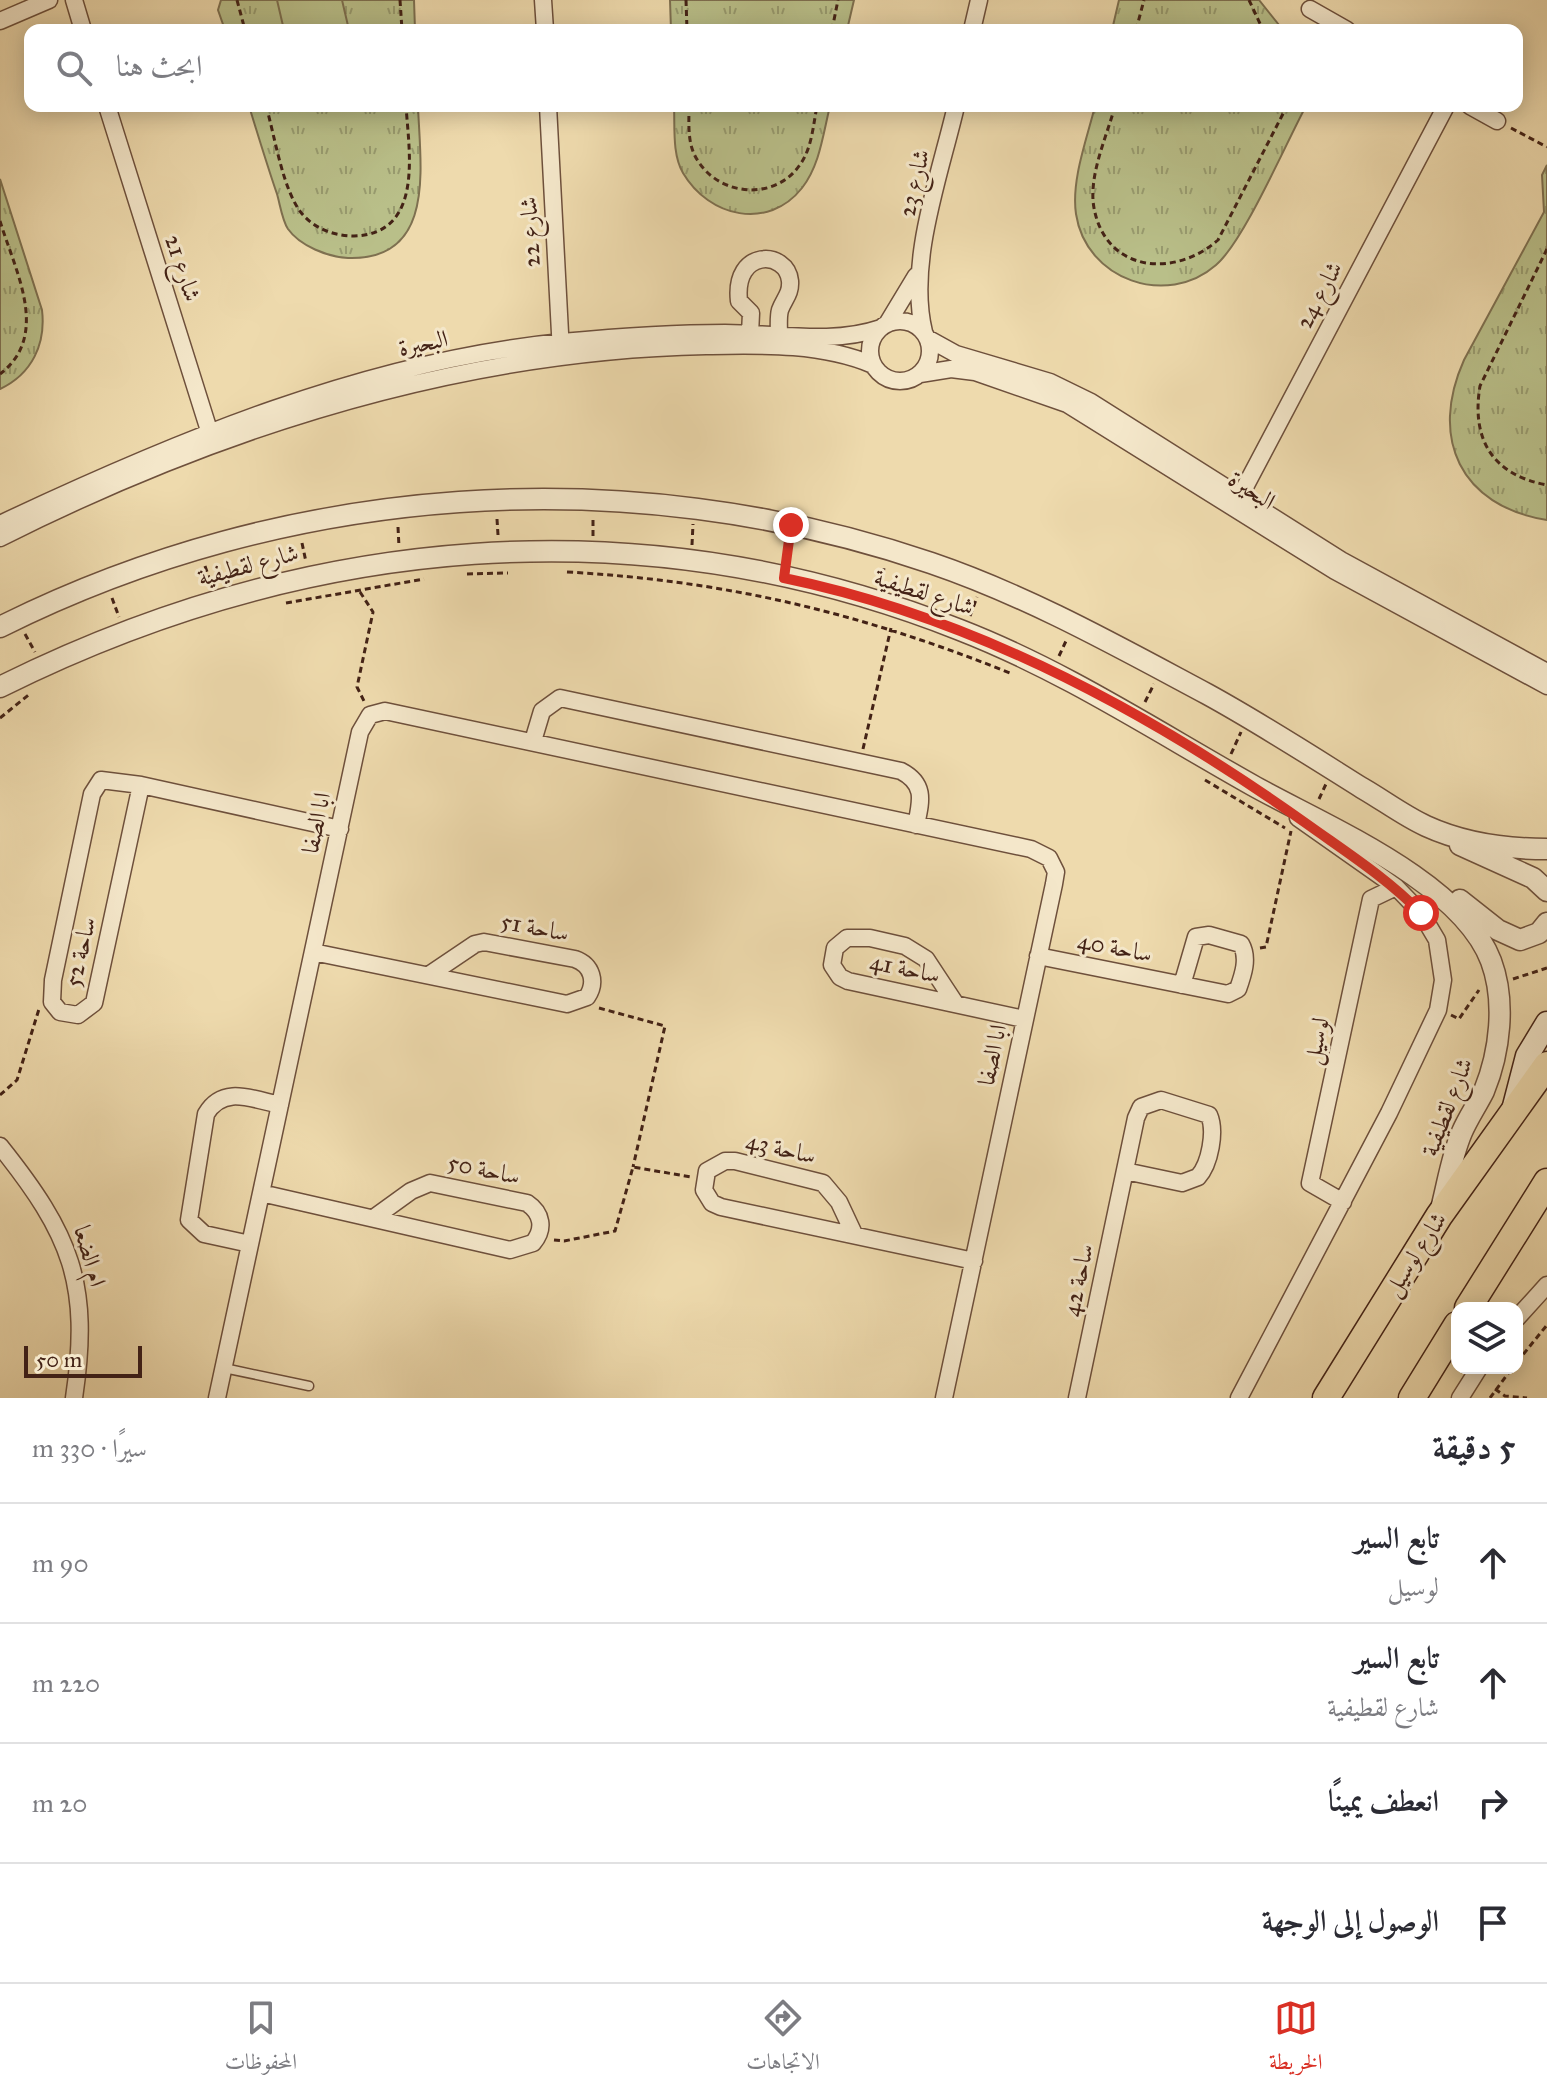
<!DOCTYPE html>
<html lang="ar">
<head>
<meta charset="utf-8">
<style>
	body { margin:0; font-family:"IM FELL Great Primer",Amiri,serif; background:#f2f2f3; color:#2b2b33; direction:rtl }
	.controls { position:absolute; right:24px; bottom:24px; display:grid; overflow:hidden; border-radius:16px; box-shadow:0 4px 20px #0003 }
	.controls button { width:72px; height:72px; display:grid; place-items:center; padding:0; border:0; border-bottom:2px solid #e1e1e2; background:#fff; color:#2b2b33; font:40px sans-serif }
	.scale { position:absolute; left:24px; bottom:20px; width:118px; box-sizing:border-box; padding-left:8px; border:4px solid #432216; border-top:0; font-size:22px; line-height:28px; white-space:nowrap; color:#432216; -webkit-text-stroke:6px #f4e7ca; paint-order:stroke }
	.stop { position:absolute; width:24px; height:24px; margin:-18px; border:6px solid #d93025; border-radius:50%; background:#fff }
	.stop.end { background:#d93025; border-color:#fff; box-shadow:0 2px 8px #0008 }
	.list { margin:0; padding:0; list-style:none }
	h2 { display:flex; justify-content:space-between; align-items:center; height:104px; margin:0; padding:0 32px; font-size:34px }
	h2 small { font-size:26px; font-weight:400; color:#7c7c81 }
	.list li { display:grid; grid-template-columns:52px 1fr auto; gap:24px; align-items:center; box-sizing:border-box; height:120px; padding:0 32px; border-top:2px solid #e1e1e2 }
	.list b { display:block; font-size:30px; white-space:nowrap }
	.list p { margin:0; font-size:26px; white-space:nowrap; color:#7c7c81 }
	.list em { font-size:26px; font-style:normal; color:#7c7c81 }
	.icon { flex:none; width:44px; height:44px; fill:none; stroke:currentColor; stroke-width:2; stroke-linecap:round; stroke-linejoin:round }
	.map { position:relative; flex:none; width:1547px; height:1398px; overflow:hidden; direction:ltr }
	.search { position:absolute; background:#fff; box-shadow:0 4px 20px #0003; left:24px; right:24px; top:24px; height:88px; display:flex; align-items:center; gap:20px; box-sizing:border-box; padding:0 28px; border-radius:16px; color:#7c7c81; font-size:30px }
	.sheet { height:584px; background:#fff }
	nav { display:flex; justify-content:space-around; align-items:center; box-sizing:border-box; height:112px; border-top:2px solid #e1e1e2; background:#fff; font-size:22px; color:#7c7c81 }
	nav a { display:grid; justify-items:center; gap:4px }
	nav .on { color:#d93025 }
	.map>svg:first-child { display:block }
	.park { fill:url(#park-tufts); stroke:#7e7050; stroke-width:2 }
	.pitch { fill:#b9bf89; stroke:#7e7050; stroke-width:2 }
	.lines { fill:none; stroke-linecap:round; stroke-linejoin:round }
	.service-casing { stroke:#6e503c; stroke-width:11 }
	.minor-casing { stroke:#6e503c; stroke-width:19 }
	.tertiary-casing { stroke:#6e503c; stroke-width:23 }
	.secondary-casing { stroke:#432216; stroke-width:25 }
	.trunk-casing { stroke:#432216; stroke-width:29 }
	.path { stroke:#432216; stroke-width:3; stroke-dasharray:6 4; stroke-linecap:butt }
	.service { stroke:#f4e7ca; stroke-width:8 }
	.minor { stroke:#f4e7ca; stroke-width:16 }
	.tertiary { stroke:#f4e7ca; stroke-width:20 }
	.secondary { stroke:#f4e7ca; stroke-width:22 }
	.trunk { stroke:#eedaad; stroke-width:26 }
	.route { stroke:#d93025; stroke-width:10 }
	.labels { text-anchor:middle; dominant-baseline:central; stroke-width:6; stroke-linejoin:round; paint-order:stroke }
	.street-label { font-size:24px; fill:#432216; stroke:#f4e7ca }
</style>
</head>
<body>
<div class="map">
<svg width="1547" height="1398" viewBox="0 0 1547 1398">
	<defs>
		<pattern id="park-tufts" width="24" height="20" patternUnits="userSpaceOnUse" patternTransform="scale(2)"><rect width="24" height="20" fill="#b9bf89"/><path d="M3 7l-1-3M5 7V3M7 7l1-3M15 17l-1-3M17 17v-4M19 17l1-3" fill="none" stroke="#989b6f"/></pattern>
	</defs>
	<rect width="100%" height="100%" fill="#eedaad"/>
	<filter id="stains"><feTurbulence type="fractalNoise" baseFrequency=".0025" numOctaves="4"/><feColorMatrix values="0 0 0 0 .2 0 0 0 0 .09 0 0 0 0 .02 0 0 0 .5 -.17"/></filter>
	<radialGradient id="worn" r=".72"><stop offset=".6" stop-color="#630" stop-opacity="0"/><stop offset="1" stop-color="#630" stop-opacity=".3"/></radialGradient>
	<path class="park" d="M221 0H414L415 30H225L218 10Z
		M670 0H854L847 30H671Z
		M1119 0H1259L1283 30H1112Z
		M249 106H418C420 165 437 261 348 258 328 257 300 246 288 229 282 220 280 204 277 194 267 165 258 135 249 106Z
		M674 106H830C823 134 820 165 802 188 768 231 709 217 683 173 672 154 675 127 674 106Z
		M1095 106H1306C1286 143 1244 241 1216 265 1167 308 1086 280 1076 214 1071 180 1087 139 1095 106Z
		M1547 165V520C1460 506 1429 438 1464 360L1544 212 1542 175Z
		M0 179 42 310C46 344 32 374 0 389Z"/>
	<path class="pitch" d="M277 0H342L349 30H284Z"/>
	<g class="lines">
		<g class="service-casing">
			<path id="service" d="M224 1368 309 1386"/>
		</g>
		<g class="minor-casing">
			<path id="minor" d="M74 0 83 30
				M543 0 545 30
				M1310 9 1347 30
				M0 21 49 0
				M972 30 979 0
				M107 106 212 440
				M548 106 561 352
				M1470 106 1497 121
				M870 351a30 30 0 1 1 60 0a30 30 0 1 1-60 0Z
				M887 324 916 276
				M924 332C907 263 940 175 956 106
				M750 334 751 313 739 301C733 248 787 250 790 281 791 294 784 299 780 310 778 317 779 327 779 335
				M927 338 956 354 1050 382 1091 402 1341 560 1547 672
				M920 374 951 369 975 372 1067 404 1335 571 1547 686
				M1236 504 1446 106
				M0 524C176 441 367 361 562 342 616 337 671 333 725 333 777 333 831 345 881 328
				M0 538C219 428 459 351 706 346 760 345 822 343 873 365
				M533 741 542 711 560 698 901 771C926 784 921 801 916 825
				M141 785 94 1003 78 1015 60 1012 52 1002 53 980 92 794 101 780 141 785 340 829
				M313 952 567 1004 587 997C597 982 592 965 575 959L484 942 475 944 429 975
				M1038 956 1228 994 1238 989C1243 975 1249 958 1241 944L1209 935 1196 937 1182 985
				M955 1003 926 959 905 946 870 938H847L835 948 832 965 840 977 848 981 1024 1019
				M0 1146C71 1235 91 1283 74 1398
				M261 1193 510 1250 533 1243C545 1229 542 1213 527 1203L430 1183 411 1191 375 1217
				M1343 1202 1310 1183 1371 899 1396 887
				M854 1234 839 1202 823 1183 735 1161H725L707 1171 704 1190 712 1203 721 1207 974 1261
				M250 1244 204 1234 189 1220 206 1114C223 1085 252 1099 280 1105
				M1517 1318 1547 1285
				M217 1398 360 732 370 715 385 711 1031 849 1049 858 1056 872 1054 884 944 1398
				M1077 1398 1136 1118 1141 1107 1161 1100 1209 1115C1216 1131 1210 1164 1198 1177L1182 1183 1125 1171
				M1239 1398 1389 1113 1438 1010 1443 980 1437 940 1421 913 1396 887 1298 818
				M1460 1398 1479 1368"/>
		</g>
		<g class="tertiary-casing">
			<path id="tertiary" d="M0 627C288 483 626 459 931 563 1028 596 1117 646 1207 694 1260 723 1311 756 1362 788 1383 800 1404 816 1426 826 1463 843 1506 849 1547 849
				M0 687C305 535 639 503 960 630 1063 670 1156 731 1252 785 1323 825 1461 881 1491 961 1506 1001 1500 1052 1484 1091 1477 1105 1468 1118 1462 1132 1452 1155 1448 1181 1442 1205
				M1460 845 1533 878 1547 891
				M1460 900 1498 930 1520 940 1539 933 1547 923"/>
		</g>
		<g class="secondary-casing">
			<path id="secondary" d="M1513 1110 1527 1056 1547 1023"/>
		</g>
		<g class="trunk-casing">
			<path id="trunk" d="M1468 1308 1547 1182
				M1326 1398 1439 1216 1547 1065
				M1412 1398 1457 1325"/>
		</g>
		<path class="path" d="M237 0 245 30
			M400 0 402 30
			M686 0 687 30
			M1249 0 1263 30
			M832 30 838 0
			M1136 30 1144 0
			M266 106C275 136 283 194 304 216 317 230 336 236 354 236 424 234 409 152 406 106
			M689 106C689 125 687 145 698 161 720 196 774 201 799 166 812 149 813 126 817 106
			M1115 106C1107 136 1088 176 1094 208 1106 273 1175 278 1218 240L1287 106
			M1511 128 1547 147
			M0 221C15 271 51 335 0 374
			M1547 249 1480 386C1471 440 1493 475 1547 485
			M497 519 498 535
			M398 527 399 547
			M593 536V519
			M302 543 306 562
			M692 545 693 524
			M786 560 788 544
			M205 566 212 586
			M567 572C728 581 860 613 1010 673
			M467 574 508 573
			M881 584 884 568
			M360 592 373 612 357 687 364 701
			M112 598 119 617
			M286 603 424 579
			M970 616 977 597
			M25 634 35 652
			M1059 656 1066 641
			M1145 702 1154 684
			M0 718 31 693
			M863 749 891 628
			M1231 754 1241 732
			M1205 780 1285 828
			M1319 799 1326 784
			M1260 948 1266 947 1291 831
			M1513 979 1547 968
			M599 1008 665 1026 633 1167
			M1451 1015 1459 1019 1479 990
			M0 1095 17 1080 39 1009
			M554 1240 564 1241 615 1231 633 1167 691 1177
			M1517 1362 1547 1325
			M1495 1389 1505 1396 1527 1398
			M1490 1398 1512 1368"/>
		<use href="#service" class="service"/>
		<use href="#minor" class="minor"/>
		<use href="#tertiary" class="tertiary"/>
		<use href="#secondary" class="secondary"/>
		<use href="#trunk" class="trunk"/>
	</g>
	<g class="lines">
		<path class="route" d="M791 525 784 578C973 617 1150 712 1307 824 1346 852 1387 878 1421 913"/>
	</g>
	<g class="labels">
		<g class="street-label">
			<text transform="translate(914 183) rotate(-77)">شارع 23</text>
			<text transform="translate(530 232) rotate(-93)">شارع 22</text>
			<text transform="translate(183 268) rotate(72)">شارع 21</text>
			<text transform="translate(1319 295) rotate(-62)">شارع 24</text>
			<text transform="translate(423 343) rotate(-12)">البحيرة</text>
			<text transform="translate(1252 490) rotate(33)">البحيرة</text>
			<text transform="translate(248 565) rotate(-15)">شارع لقطيفية</text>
			<text transform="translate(924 592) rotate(18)">شارع لقطيفية</text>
			<text transform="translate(316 823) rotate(-78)">ابا الصفا</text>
			<text transform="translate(535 927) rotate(11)">ساحة 51</text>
			<text transform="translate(1115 947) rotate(11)">ساحة 40</text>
			<text transform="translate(80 952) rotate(-77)">ساحة 52</text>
			<text transform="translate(905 968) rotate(12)">ساحة 41</text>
			<text transform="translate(1316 1041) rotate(-78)">لوسيل</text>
			<text transform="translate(992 1055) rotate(-78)">ابا الصفا</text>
			<text transform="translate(1447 1107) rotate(-69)">شارع لقطيفية</text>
			<text transform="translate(781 1148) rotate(13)">ساحة 43</text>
			<text transform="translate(484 1169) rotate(12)">ساحة 50</text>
			<text transform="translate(1415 1254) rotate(-57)">شارع لوسيل</text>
			<text transform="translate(90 1256) rotate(74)">ام الضعا</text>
			<text transform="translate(1078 1280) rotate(-78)">ساحة 42</text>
		</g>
	</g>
	<rect width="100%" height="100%" filter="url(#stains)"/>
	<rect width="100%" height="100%" fill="url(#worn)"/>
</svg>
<div class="controls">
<button><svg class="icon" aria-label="layers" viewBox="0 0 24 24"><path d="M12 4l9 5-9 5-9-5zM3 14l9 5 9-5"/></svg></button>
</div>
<div class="scale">50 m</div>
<div class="stop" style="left:1421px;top:913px"></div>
<div class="stop end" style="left:791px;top:525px"></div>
<div class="search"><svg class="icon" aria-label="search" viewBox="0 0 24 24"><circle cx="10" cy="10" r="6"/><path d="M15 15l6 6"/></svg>ابحث هنا</div>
</div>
<section class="sheet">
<h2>5 دقيقة<small>سيرًا · 330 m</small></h2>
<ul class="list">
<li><svg class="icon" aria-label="ahead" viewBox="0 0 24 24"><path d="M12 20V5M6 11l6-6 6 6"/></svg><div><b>تابع السير</b><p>لوسيل</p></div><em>90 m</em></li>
<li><svg class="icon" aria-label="ahead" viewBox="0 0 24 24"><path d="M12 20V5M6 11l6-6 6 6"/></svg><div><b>تابع السير</b><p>شارع لقطيفية</p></div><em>220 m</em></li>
<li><svg class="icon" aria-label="right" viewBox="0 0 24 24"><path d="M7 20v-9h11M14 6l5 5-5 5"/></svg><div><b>انعطف يمينًا</b></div><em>20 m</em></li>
<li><svg class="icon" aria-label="arrive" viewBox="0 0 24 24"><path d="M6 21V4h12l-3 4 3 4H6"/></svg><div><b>الوصول إلى الوجهة</b></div></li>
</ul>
</section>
<nav>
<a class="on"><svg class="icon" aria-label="map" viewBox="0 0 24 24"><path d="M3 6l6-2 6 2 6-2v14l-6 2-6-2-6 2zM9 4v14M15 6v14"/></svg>الخريطة</a>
<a><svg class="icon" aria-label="directions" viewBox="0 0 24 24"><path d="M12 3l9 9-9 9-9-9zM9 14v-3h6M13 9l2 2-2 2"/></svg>الاتجاهات</a>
<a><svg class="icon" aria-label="saved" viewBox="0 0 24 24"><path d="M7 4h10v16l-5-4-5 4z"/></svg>المحفوظات</a>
</nav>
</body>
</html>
